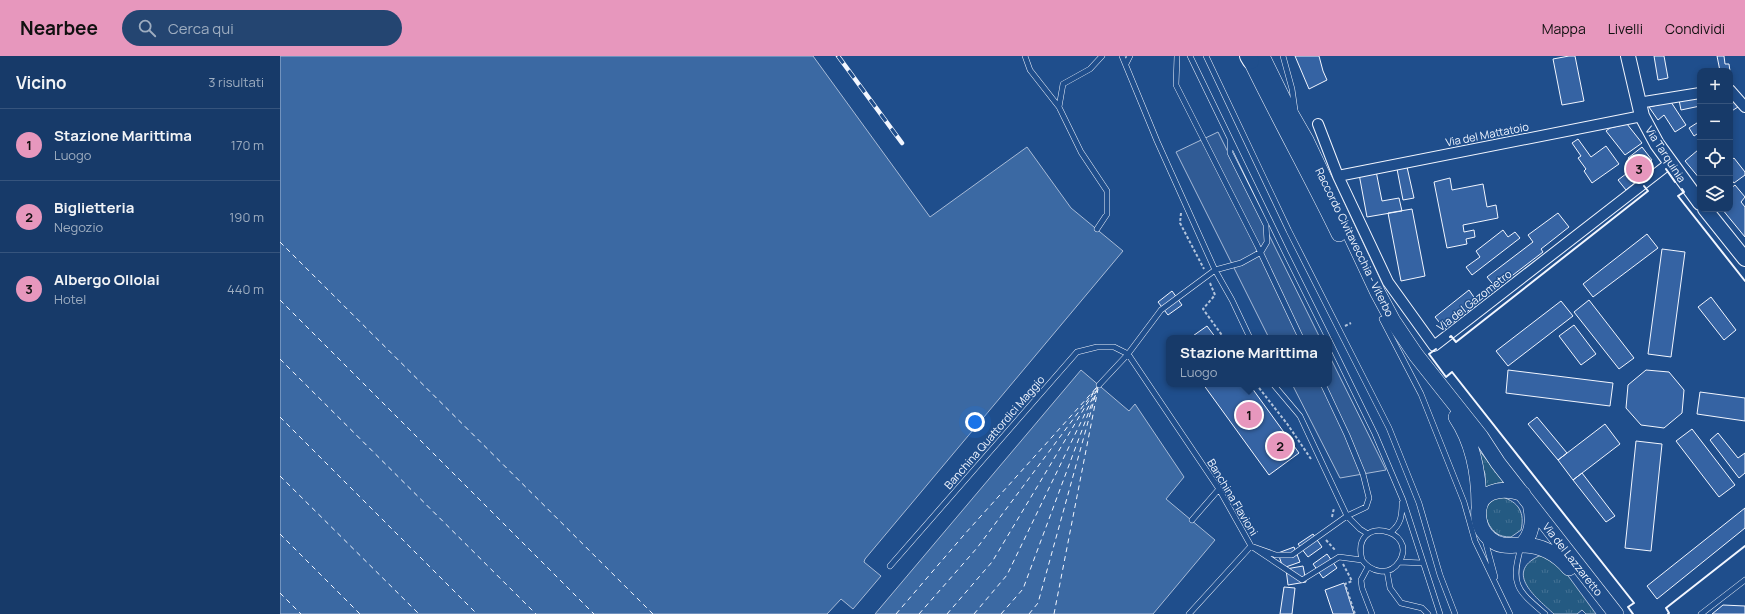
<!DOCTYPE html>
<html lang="it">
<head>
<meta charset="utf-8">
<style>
	body { margin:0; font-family:Manrope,sans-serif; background:#244571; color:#f1f3f6 }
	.controls { position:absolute; right:12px; top:12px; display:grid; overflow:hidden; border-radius:8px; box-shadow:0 2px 6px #0003 }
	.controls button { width:36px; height:36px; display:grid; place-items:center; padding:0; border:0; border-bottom:1px solid #36547d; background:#173a69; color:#f1f3f6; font:20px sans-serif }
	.you { position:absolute; left:695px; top:366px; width:14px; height:14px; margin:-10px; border:3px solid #fff; border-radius:50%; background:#1a73e8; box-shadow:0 0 0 6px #1a73e833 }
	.badge { display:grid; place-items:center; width:26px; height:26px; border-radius:50%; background:#e797bd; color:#111; font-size:13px; font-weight:700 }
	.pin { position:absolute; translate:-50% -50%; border:2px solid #fff; box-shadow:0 1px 4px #0006 }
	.popup { position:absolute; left:886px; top:279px; width:166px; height:52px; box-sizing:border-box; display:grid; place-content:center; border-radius:8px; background:#173a69; filter:drop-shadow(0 1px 3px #0005); font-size:13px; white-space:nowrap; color:#9eadc0 }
	.popup b { font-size:15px; color:#f1f3f6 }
	.popup::after { content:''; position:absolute; left:50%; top:100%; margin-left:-8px; border:8px solid transparent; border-top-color:#173a69 }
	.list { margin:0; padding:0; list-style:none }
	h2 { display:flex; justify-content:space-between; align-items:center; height:52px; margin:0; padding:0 16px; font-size:17px }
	h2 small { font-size:13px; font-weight:400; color:#9eadc0 }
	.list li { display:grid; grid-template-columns:26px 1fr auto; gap:12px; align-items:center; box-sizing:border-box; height:72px; padding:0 16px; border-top:1px solid #36547d }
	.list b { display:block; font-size:15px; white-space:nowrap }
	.list p { margin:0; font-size:13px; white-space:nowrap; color:#9eadc0 }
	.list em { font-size:13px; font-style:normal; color:#9eadc0 }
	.icon { flex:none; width:22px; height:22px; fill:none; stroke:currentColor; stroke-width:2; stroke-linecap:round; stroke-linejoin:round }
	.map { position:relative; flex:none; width:1465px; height:558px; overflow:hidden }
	header { display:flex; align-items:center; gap:24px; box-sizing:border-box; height:56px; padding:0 20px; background:#e797bd; color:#111 }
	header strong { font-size:19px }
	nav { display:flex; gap:22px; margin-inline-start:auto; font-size:14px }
	.search { width:280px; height:36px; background:#244571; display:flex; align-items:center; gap:10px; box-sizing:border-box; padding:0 14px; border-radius:22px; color:#9eadc0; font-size:15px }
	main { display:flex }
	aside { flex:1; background:#173a69 }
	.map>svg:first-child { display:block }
	.grass { fill:url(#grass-tufts); stroke:#a8bbd7 }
	.parking { fill:#305b95; stroke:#a8bbd7 }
	.water { fill:#3b69a3; stroke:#a8bbd7 }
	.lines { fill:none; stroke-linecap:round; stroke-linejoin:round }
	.ferry { stroke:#f2f6ff; stroke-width:1; stroke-dasharray:5 4; stroke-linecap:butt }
	.building { fill:#3563a3; stroke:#f2f6ff }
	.service-casing { stroke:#f2f6ff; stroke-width:6 }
	.minor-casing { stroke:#f2f6ff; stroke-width:12 }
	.secondary-casing { stroke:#f2f6ff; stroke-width:16 }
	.primary-casing { stroke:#f2f6ff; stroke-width:16 }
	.trunk-casing { stroke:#f2f6ff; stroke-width:18 }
	.path { stroke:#b3c4dc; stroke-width:2; stroke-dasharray:3 2; stroke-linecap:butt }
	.service { stroke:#1f4e8c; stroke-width:5 }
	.minor { stroke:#1f4e8c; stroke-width:10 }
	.secondary { stroke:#1f4e8c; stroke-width:14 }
	.primary { stroke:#1f4e8c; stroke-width:15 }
	.trunk { stroke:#1f4e8c; stroke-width:16 }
	.rail-casing { stroke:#f2f6ff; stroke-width:4.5 }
	.rail { stroke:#1f4e8c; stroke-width:3; stroke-dasharray:9; stroke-linecap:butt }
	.wall { stroke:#f2f6ff; stroke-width:2 }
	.labels { text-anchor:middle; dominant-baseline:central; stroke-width:3; stroke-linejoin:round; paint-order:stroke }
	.street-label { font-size:11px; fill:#f2f6ff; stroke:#1f4e8c }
</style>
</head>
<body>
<header>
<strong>Nearbee</strong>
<div class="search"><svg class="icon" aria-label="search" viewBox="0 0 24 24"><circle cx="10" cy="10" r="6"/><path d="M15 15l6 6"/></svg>Cerca qui</div>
<nav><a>Mappa</a><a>Livelli</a><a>Condividi</a></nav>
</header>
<main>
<aside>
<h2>Vicino<small>3 risultati</small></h2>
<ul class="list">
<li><span class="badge">1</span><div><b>Stazione Marittima</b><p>Luogo</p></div><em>170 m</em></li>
<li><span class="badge">2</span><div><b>Biglietteria</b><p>Negozio</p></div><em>190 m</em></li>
<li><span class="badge">3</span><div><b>Albergo Ollolai</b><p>Hotel</p></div><em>440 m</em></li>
</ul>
</aside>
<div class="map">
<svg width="1465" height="558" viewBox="0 0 1465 558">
	<defs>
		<pattern id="grass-tufts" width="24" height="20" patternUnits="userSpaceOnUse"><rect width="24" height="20" fill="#245a82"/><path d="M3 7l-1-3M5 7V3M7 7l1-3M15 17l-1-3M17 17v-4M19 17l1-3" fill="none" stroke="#447295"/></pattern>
	</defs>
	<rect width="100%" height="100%" fill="#1f4e8c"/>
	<path class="grass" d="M1195 389 1225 427H1218L1205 432V418Z
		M1222 441C1239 446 1245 457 1241 474L1231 481C1225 481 1220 480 1216 477 1206 469 1200 451 1213 443 1215 442 1220 442 1222 441Z
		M1259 500H1266L1286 517 1316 558H1306L1302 554 1297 558H1274C1258 543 1223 517 1259 500Z"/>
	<path class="parking" d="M938 76 1040 282H989L896 96Z
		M1049 299 1106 414 1060 422 1012 328H1049Z"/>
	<path class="water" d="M0 0H533L650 161 747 91 791 152 843 195 585 503 584 506 601 520 573 553 561 543 547 558H0Z
		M801 314 849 355 855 348 904 421 886 443 935 484 873 558H595Z"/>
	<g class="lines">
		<path class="ferry" d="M0 186 373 558
			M0 244 314 558
			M0 303 256 558
			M0 361 197 558
			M0 420 139 558
			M0 478 80 558
			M0 537 21 558
			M616 558 683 480 817 331
			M639 558 697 492 815 334
			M667 558 712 506 817 331
			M694 558 727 519 816 335
			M721 558 743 533 818 331
			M749 558 758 547 816 337
			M774 558 818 333"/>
	</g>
	<path class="building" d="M1015 0H1039L1043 15 1047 24 1029 33Z
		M1289 0H1295L1304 45 1282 49 1273 3Z
		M1374 0H1384L1388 22 1378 24Z
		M1437 0H1444L1445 8H1449L1451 22 1450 24V15H1440Z
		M1420 41V50L1401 54 1399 44Z
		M1453 43 1458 51 1450 56V45Z
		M1391 46 1406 69 1395 76 1384 59 1378 64 1369 51Z
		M1420 65V76L1414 80 1409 72Z
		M1347 68 1362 87 1345 99 1326 75 1330 72Z
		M1298 83 1311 101 1326 90 1339 108 1312 127 1304 115 1306 113 1298 102 1301 100 1292 87Z
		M1362 91 1372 104 1364 110 1368 116 1346 134 1338 124 1355 111 1348 102Z
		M1418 94 1420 97V123L1405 105Z
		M1454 102 1465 116V119L1454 127 1450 122V105Z
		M1127 111 1134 142 1123 144 1117 113Z
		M1096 115 1102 145 1119 142 1122 155 1087 161 1079 118Z
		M1170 122 1172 134 1203 128 1207 151 1216 149 1218 162 1183 169 1184 176 1194 174 1195 181 1186 183 1187 188 1167 192 1154 126Z
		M1455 129 1465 141 1461 146 1465 151V181L1442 153H1450V133Z
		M1132 153 1145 220 1121 225 1108 157Z
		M1278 157 1289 171 1261 193 1263 196 1216 232 1207 221 1253 186 1248 179Z
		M1223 174 1228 181 1235 176 1240 182 1192 219 1186 211 1200 201 1196 195Z
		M1367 178 1378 192 1313 241 1303 228Z
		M1382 193 1405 196 1391 301 1368 298Z
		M1189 234 1198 247 1165 273 1155 261Z
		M892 235 902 249 888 259 878 246Z
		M1431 241 1456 274 1444 284 1418 251Z
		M1309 244 1354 302 1339 313 1294 256Z
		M1281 245 1293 260 1228 310 1216 295Z
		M1294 269 1316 298 1301 309 1279 280Z
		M927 270 936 282H910Z
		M1228 314 1333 327 1330 350 1226 337Z
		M1366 314 1389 316 1404 334 1402 357 1384 372 1361 369 1346 352 1348 329Z
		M923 328H969L1019 397 989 419Z
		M1420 336 1465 342V365L1417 358Z
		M1257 361 1287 397 1278 404 1248 368Z
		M1325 368 1340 388 1293 424 1278 404Z
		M1412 373 1455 429 1439 441 1396 385Z
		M1438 377 1458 402 1465 397V417L1459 422 1430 384Z
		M1356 385 1382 388 1371 495 1345 492Z
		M1302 417 1335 460 1326 466 1293 424Z
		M1465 452V472L1377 543 1367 530Z
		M1033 478 1042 491 1028 501 1018 488Z
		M1014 491 1020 506 1003 512 998 497Z
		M1047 498 1057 512 1043 522 1033 508Z
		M1023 510 1026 526 1008 529 1006 513Z
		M1064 527 1074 558H1053L1045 534Z
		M1004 531 1015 532 1012 558H1000Z
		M1443 549 1465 550V558H1432Z"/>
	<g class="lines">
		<g class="service-casing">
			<path id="service" d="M745 0 750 14 779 51 801 96 827 135V158L817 173
				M842 0 877 85 935 214 952 244 970 282
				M897 0 896 29 977 189 1021 282
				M910 0 1006 198 1048 282
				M926 0 1009 175 1109 372 1139 447 1160 519 1175 558
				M1003 0 1012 33 1015 54
				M846 8 850 0
				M779 51 783 28 810 13 822 0
				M1102 263 1141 338 1184 446 1195 485 1230 558
				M1049 284 1095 378 1123 444 1160 558
				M993 328 1020 360 1067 460 1080 473 1088 478
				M819 329 848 298 881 254 935 214 961 207 981 196 987 186 986 169 950 97V83
				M912 464 939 433
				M1111 476C1121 468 1122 460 1122 447
				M1205 484 1215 521
				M1241 491C1230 529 1237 534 1265 558
				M1119 506 1143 507
				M610 510 797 296 817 291H834L848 298 939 433 971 490 1022 524 1059 501 1082 504C1091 516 1109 521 1119 506 1140 473 1070 457 1082 504
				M1088 511 1081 524 1082 532 1092 558
				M1107 515 1110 532 1121 547 1142 552 1148 558
				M909 558 971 490 996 499H1012L1067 460 1086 451 1089 442 1083 418 1067 379 1043 328
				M1421 558 1465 524"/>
		</g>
		<g class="minor-casing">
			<path id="minor" d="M1450 34 1465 51
				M1358 47 1420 37
				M1038 68 1058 120 1108 226 1154 290 1390 107
				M1058 120 1362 60"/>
		</g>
		<g class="secondary-casing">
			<path id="secondary" d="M1348 0 1362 60 1377 88 1420 147
				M1425 153 1465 203"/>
		</g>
		<g class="primary-casing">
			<path id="primary" d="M982 0 1007 51 1026 84 1098 237 1113 265 1136 299 1201 381 1218 407 1336 558
				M971 5C999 63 1031 120 1059 178
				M1176 361C1194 388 1199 418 1199 450
				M1243 438C1222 430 1195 434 1199 463 1200 471 1204 478 1210 483 1221 492 1230 489 1242 489 1262 489 1277 498 1289 512
				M1242 489C1253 477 1254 464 1250 448"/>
		</g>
		<g class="trunk-casing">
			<path id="trunk" d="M968 0 971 5"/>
		</g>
		<path class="path" d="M901 157 900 167 924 213
			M930 227 935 239 923 253 944 282
			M1065 270 1071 267
			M976 328 1008 369 1031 403
			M1052 461 1054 452
			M1046 484 1055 494
			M1063 508 1072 525 1065 528 1075 558"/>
		<use href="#service" class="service"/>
		<use href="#minor" class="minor"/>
		<use href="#secondary" class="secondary"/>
		<use href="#primary" class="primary"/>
		<use href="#trunk" class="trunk"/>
		<g class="rail-casing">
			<path id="rail" d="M558 0 622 87"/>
		</g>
		<use href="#rail" class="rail"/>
		<path class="wall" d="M1386 113 1395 126
			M1402 133 1404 136 1398 140 1465 225
			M1170 281 1171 280 1176 286 1368 135 1364 130
			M1156 293 1149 298 1166 321 1172 316 1354 547 1348 551 1353 558
			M1388 558 1389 557 1386 552 1465 490"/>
	</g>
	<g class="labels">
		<g class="street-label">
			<text transform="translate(1207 78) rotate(-11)">Via del Mattatoio</text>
			<text transform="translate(1386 98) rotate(57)">Via Tarquinia</text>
			<text transform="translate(1075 186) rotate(64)">Raccordo Civitavecchia - Viterbo</text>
			<text transform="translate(1194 244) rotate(-38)">Via del Gazometro</text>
			<text transform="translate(714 376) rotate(-49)">Banchina Quattordici Maggio</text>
			<text transform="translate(953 441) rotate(59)">Banchina Flavioni</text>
			<text transform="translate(1293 503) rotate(52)">Via del Lazzaretto</text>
		</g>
	</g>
</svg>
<div class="controls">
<button>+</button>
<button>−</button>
<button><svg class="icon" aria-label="locate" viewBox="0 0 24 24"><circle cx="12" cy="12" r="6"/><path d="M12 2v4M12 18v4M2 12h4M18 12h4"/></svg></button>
<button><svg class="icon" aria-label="layers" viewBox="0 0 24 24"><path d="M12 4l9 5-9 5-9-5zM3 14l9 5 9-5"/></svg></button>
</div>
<div class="you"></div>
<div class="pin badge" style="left:969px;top:359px">1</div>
<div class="popup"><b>Stazione Marittima</b>Luogo</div>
<div class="pin badge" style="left:1000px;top:390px">2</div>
<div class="pin badge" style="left:1359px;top:113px">3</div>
</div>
</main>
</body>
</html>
